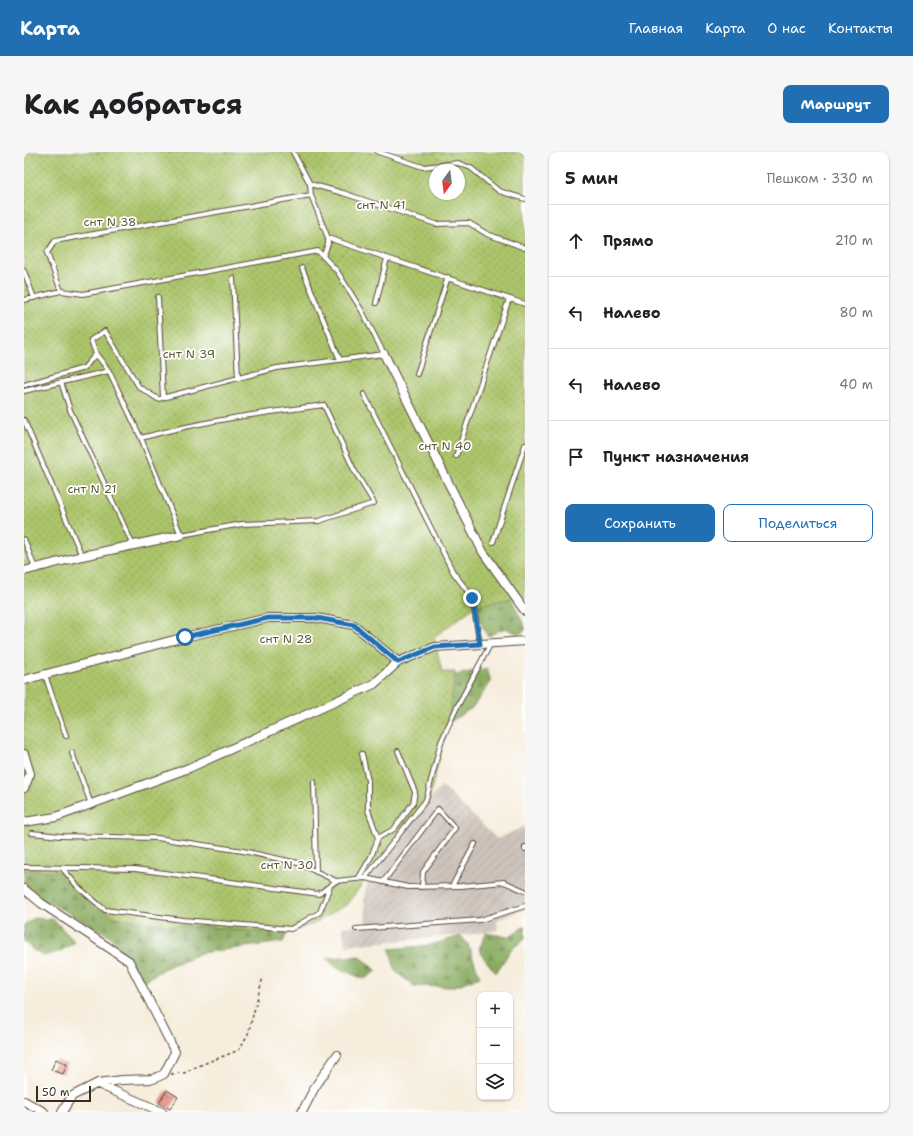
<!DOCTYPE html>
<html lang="ru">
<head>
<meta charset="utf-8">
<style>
	body { margin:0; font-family:"Shantell Sans",sans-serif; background:#f6f6f6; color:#202124 }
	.controls { position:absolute; right:12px; bottom:12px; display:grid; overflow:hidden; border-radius:8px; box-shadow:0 1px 3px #0004 }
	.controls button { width:36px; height:36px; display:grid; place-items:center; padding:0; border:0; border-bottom:1px solid #e0e0e0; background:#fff; color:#202124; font:20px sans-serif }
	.compass { position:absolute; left:405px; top:12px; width:36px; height:36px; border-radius:50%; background:#fff; box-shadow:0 1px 3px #0004; rotate:194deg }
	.scale { position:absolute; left:12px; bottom:10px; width:55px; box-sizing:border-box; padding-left:4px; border:2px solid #3b2a1e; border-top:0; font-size:11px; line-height:14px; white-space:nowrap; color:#3b2a1e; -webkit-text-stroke:3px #fff; paint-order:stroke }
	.stop { position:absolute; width:12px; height:12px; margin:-9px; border:3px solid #1f6fb2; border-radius:50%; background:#fff }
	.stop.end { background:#1f6fb2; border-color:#fff; box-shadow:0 1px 4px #0008 }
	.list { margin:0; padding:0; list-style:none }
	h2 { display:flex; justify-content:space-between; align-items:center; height:52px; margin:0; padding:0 16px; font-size:17px }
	h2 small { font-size:13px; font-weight:400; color:#757577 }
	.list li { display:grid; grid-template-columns:26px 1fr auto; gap:12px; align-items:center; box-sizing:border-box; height:72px; padding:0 16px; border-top:1px solid #e0e0e0 }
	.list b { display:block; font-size:15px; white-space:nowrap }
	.list em { font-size:13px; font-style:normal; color:#757577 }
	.actions { display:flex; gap:8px; padding:12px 16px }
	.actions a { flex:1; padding:9px 0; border:1px solid #1f6fb2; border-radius:8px; text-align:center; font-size:14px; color:#1f6fb2 }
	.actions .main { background:#1f6fb2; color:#fff }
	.icon { flex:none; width:22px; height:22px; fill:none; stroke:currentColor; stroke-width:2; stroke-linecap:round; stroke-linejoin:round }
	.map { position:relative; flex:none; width:501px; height:960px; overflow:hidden; border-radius:8px }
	header { display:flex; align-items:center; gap:24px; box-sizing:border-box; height:56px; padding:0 20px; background:#1f6fb2; color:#fff }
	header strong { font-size:19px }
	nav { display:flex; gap:22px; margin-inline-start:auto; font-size:14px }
	.intro { display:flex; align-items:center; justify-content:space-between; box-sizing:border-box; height:96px; padding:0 24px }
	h1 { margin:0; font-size:28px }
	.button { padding:10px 18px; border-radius:8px; background:#1f6fb2; color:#fff; font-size:14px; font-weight:700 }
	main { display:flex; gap:24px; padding:0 24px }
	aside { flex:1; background:#fff; border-radius:8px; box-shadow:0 1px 3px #0004 }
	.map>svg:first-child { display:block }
	.industrial { fill:url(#industrial-furrows) }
	.forest { fill:url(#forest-firs); stroke:#626a3e }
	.garden { fill:url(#garden-dots); stroke:#737744; fill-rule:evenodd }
	.building { fill:url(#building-back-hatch) }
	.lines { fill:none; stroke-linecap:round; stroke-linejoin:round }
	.lane-casing { stroke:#57473a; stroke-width:6 }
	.street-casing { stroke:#57473a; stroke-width:10 }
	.path { stroke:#57473a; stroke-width:1.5; stroke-dasharray:3 3; stroke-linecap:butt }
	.lane { stroke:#fff; stroke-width:4 }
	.street { stroke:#fff; stroke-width:8 }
	.route { stroke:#1f6fb2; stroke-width:5 }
	.labels { text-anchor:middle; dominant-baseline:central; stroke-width:3.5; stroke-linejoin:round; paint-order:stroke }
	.park-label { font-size:12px; fill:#5d5835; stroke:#fff }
</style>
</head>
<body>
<header>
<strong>Карта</strong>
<nav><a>Главная</a><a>Карта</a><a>О нас</a><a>Контакты</a></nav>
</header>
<div class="intro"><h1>Как добраться</h1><a class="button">Маршрут</a></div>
<main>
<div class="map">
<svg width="501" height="960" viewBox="0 0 501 960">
	<defs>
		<pattern id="industrial-furrows" width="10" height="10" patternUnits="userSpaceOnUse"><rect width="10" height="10" fill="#cdc2b9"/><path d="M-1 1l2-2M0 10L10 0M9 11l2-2" fill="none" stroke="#b1a79f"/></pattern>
		<pattern id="forest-firs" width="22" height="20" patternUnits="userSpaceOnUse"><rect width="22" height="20" fill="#88aa5e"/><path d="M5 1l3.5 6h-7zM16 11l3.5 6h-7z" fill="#708b4d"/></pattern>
		<pattern id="garden-dots" width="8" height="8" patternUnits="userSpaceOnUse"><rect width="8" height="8" fill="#abc46a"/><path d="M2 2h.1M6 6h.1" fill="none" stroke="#8c9f57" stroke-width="1.8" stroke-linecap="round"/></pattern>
		<pattern id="building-back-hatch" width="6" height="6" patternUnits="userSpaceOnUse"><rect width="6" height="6" fill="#e18b7a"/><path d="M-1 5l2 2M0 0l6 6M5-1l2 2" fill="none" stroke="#b87263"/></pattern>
	</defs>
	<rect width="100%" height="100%" fill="#fff"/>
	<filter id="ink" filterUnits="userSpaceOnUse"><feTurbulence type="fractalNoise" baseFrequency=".025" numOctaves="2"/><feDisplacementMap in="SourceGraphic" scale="8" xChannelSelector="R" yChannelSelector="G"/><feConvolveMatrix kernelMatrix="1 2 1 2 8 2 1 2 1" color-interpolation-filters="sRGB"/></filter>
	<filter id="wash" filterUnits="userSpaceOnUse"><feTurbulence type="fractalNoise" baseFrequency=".012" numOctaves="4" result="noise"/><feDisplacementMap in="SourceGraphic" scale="16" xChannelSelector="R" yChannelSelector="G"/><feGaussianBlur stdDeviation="0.9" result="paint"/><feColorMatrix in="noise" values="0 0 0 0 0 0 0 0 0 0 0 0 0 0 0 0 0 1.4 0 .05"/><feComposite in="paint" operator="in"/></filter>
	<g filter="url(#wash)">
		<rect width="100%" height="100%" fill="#f6eddc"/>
		<path class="industrial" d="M418 634 473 687 501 674V757L473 768 474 778 442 783 321 793 318 775 342 772 340 744 346 722 405 648Z"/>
		<path class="forest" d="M487 446 501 475V479L494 482 481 476 464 484 455 468 453 453Z
			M463 516 467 530 448 556 421 573 427 524Z
			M0 717 39 720 90 765 150 774H180L235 780 263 781 259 790 177 801 141 816 120 829 86 784 28 752 0 744Z
			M10 766 29 767 51 790 35 800 19 804 9 798 0 789V773Z
			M501 774V786L486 799 472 821 459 805 455 797 462 781 484 785Z
			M437 784 444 792 456 825 428 835 390 834 371 819 366 797 406 793Z
			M336 804 353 819 340 827 313 816 302 806Z"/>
		<path class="garden" d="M0 0H501V446H487L453 453 410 485 418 520H431L424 570 405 648 322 753 289 772 263 781 235 780 180 774H150L90 765 53 737 39 720 0 717ZM411 18H435V42H411Z"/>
		<g id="blocks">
			<path class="building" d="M32 907 43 912 39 922 27 918Z
				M143 938 154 945 146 957 135 951Z"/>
		</g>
	</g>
	<g filter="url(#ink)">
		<use href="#blocks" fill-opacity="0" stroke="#57473a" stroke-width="1"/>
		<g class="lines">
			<g class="lane-casing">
				<path id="lane" d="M269 0 286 32
					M354 0 399 15 434 11 447 16 475 39 501 47
					M304 86 363 106
					M299 105 304 92V86L287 43 286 32 319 41 412 72 445 71 463 82 501 96
					M278 116 316 208
					M0 119 10 146
					M209 126 214 226
					M134 145 139 246
					M0 148 37 139
					M352 151 363 106 501 152
					M72 202 85 219 117 286 157 383 218 372 295 369 350 351 330 318 300 253C238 261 177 269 117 286
					M393 222 424 125
					M37 230 46 258 109 393
					M0 233 60 216 72 202 67 188 81 179 115 235 134 247 253 216 360 202 338 159 313 119 294 99 59 142 37 139 23 101 31 89 287 43
					M0 239 85 219
					M340 242 429 420 448 445 456 492
					M0 268 58 404
					M432 304 485 147
					M0 387 11 416
					M469 390 501 293
					M21 523 42 584
					M48 601 67 652
					M290 630 292 720
					M8 681 36 684 133 686 219 699 274 711 312 729 341 726 384 735 437 734 480 730 501 739
					M354 686 370 677 389 651 391 640 374 599
					M501 695V697
					M0 715 111 717 295 742 312 729
					M39 717 54 735 81 758 159 768 267 777 296 760 306 734
					M341 726 402 648 417 590 432 557 467 491
					M334 727 347 705 354 686 344 658V629L338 602
					M359 730 414 657 431 676 399 720 398 735
					M428 734 451 692
					M332 777 456 768 501 754"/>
			</g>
			<g class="street-casing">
				<path id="street" d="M360 202 459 400 501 459
					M0 419 58 404 157 383
					M0 528 161 485 244 466H293L330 473 374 510
					M0 602 6 622 0 636
					M0 670 32 665 165 616 350 532 374 510 411 495 501 489
					M0 737 17 751 105 809 151 900 140 922 129 927 98 928 74 931 48 944 38 960
					M74 932 138 960
					M0 949 20 960
					M278 960 291 935 313 903"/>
			</g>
			<path class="path" d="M147 922 160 921 174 914 215 898 224 882 239 825"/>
			<use href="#lane" class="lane"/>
			<use href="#street" class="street"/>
		</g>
	</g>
	<g class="lines" filter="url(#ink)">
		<path class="route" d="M161 485 244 466H293L330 473 374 510 411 495 456 492 448 446"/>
	</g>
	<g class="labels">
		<g class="park-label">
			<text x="357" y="53">снт N 41</text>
			<text x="86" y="70">снт N 38</text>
			<text x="165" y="202">снт N 39</text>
			<text x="421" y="294">снт N 40</text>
			<text x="68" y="337">снт N 21</text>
			<text x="262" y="487">снт N 28</text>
			<text x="263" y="713">снт N 30</text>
		</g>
	</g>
</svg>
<div class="controls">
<button>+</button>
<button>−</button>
<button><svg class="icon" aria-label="layers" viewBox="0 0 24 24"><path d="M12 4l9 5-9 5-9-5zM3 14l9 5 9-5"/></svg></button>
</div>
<svg class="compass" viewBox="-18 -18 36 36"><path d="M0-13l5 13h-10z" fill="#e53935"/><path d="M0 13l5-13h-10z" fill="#757577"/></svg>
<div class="scale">50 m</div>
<div class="stop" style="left:161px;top:485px"></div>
<div class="stop end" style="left:448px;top:446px"></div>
</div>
<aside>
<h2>5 мин<small>Пешком · 330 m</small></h2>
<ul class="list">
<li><svg class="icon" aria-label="ahead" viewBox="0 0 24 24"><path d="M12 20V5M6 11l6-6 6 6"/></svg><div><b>Прямо</b></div><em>210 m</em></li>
<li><svg class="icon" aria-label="left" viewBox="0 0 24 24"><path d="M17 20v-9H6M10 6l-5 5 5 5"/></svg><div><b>Налево</b></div><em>80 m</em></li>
<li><svg class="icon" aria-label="left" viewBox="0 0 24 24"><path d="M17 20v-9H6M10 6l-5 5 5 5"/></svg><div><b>Налево</b></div><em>40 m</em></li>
<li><svg class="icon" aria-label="arrive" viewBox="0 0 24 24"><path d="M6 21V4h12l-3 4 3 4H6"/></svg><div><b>Пункт назначения</b></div></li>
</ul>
<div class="actions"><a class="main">Сохранить</a><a>Поделиться</a></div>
</aside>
</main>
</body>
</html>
